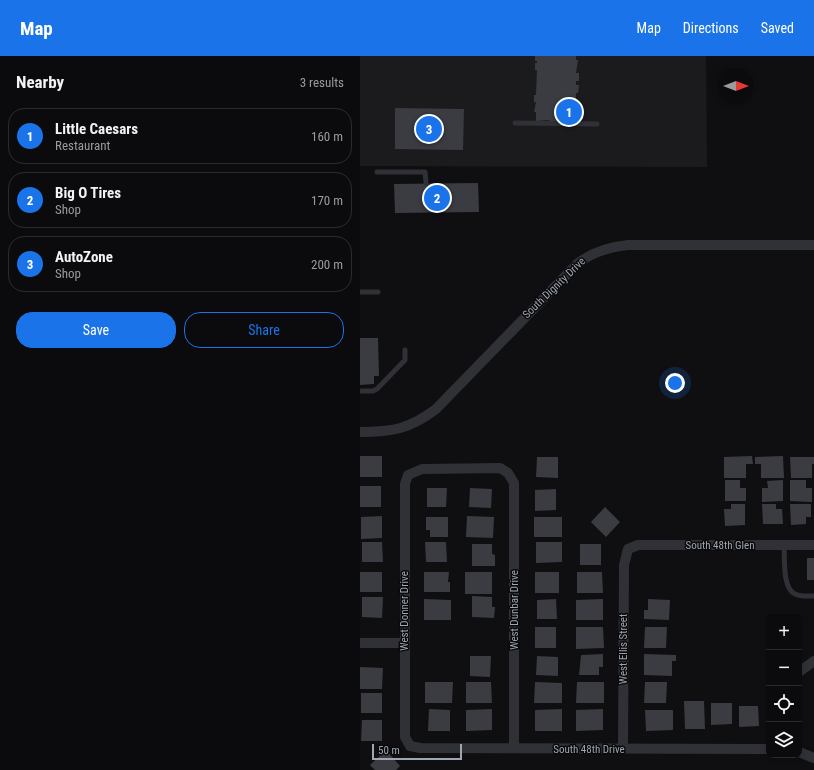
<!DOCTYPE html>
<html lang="en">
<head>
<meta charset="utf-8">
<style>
	body { margin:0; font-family:"Roboto Condensed",sans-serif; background:#19191b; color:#f1f3f6 }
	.controls { position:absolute; right:12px; bottom:12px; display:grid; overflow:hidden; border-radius:8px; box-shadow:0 2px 6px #0003 }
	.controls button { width:36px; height:36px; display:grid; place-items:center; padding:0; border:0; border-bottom:1px solid #2b2b2e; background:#0b0b0d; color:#f1f3f6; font:20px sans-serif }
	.compass { position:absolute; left:358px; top:12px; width:36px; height:36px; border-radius:50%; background:#0b0b0d; box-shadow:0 2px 6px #0003; rotate:90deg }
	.scale { position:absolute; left:12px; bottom:10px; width:90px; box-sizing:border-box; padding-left:4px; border:2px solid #9fa6b3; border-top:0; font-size:11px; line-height:14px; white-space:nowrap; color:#9fa6b3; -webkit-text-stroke:3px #0a0a0b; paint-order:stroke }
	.you { position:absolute; left:315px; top:327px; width:14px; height:14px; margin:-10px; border:3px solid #fff; border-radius:50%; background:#1a73e8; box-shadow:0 0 0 6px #1a73e833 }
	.badge { display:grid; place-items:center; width:26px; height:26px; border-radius:50%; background:#1a73e8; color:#fff; font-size:13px; font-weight:700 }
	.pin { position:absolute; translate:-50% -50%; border:2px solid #fff; box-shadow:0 1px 4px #0006 }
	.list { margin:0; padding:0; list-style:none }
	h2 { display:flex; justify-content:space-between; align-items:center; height:52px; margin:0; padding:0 16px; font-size:17px }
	h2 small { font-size:13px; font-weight:400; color:#9a9b9d }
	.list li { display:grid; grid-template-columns:26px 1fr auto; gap:12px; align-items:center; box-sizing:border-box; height:56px; margin:0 8px 8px; padding:0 8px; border:1px solid #2b2b2e; border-radius:16px }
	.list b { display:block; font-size:15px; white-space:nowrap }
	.list p { margin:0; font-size:13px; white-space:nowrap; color:#9a9b9d }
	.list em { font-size:13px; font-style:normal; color:#9a9b9d }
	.actions { display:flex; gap:8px; padding:12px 16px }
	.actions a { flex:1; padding:9px 0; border:1px solid #1a73e8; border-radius:16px; text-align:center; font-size:14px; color:#1a73e8 }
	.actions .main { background:#1a73e8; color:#fff }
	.icon { flex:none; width:22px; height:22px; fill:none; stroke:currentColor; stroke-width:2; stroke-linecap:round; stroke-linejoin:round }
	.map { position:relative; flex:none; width:454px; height:714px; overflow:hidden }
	header { display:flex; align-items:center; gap:24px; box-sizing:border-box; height:56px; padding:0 20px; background:#1a73e8; color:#fff }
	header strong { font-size:19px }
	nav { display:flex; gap:22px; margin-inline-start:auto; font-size:14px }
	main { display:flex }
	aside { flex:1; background:#0b0b0d }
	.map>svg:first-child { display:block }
	.built { fill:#1b1b1e }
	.building { fill:#3b3c41 }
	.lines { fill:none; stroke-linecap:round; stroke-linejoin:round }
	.service { stroke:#303136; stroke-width:5 }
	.minor { stroke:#303136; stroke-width:10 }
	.labels { text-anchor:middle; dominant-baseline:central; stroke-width:3; stroke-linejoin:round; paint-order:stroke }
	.street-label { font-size:11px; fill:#9fa6b3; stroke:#0a0a0b }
</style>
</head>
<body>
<header>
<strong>Map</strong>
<nav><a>Map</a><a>Directions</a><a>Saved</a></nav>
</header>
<main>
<aside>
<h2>Nearby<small>3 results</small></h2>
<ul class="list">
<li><span class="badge">1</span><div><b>Little Caesars</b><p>Restaurant</p></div><em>160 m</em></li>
<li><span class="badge">2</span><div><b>Big O Tires</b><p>Shop</p></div><em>170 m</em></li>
<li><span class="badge">3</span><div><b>AutoZone</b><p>Shop</p></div><em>200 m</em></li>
</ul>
<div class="actions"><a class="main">Save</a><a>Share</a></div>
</aside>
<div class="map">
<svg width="454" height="714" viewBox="0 0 454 714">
	<rect width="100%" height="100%" fill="#0f0f11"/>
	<path class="built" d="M0 0H346L347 111 0 110Z"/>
	<path class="building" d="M175 0H216V4H218L216 17H219V25H216V29H219L218 37H216L215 65 199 64V67H189V64L176 65V56H174L176 46H174V39H176L177 14H175V7H177V5H175Z
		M35 52 104 53 103 94 35 93Z
		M118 127 119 156 35 157 34 128Z
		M0 282H18L19 320H14V328L0 329Z
		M0 400H22V421H0Z
		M392 400 393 408H386V422H364V401Z
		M423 400 424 422H401V408H395V401Z
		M177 401H198V422L176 421Z
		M430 401H454V408H452V422H431Z
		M365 424H380V432H386V445H365Z
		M423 424V445L402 446V432H408L407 425Z
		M430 424H446V432H452V446L430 445Z
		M0 430H21V451H0Z
		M67 432H87L86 451H67Z
		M110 432 132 433 131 452 109 451Z
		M196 433V454L175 455V434Z
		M371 448H385V469L365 470 364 453H371Z
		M402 448H416V453H422L423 468H403Z
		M430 448H451V461H446V468L431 469Z
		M245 451 260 466 246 481 231 466Z
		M22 460V482L1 483V461Z
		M107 460 134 461 133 482 106 481Z
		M66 461H88V481H70V474H66Z
		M174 461H202V481H174Z
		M2 486H22L23 506H2Z
		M65 486H86L87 506H66Z
		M176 486H202V506L176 507Z
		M112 488H132V498L135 499V510H112Z
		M220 488H241V509H220Z
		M447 502H454V524H447Z
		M0 516H22V536H0Z
		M64 516H89L88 526H90V536H64Z
		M105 516H132V538H105Z
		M175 516H199V537H175Z
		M217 516H242L243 537H217Z
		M112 540 132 541V551H135L134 562 112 561Z
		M2 541H23L22 562 2 561Z
		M64 543 91 544V564H64Z
		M196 543 197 563H177V544Z
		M243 543V564H216V544Z
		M288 543 310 544 309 564 284 563V554H288Z
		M175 571H196V592H175Z
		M216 571H243L244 592 216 593Z
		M285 571H307L306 592H284Z
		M243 598V611H239V619H219L221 599Z
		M284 598 316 599V605H312V620L284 619Z
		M110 600H131L130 621 110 620Z
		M177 600 198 601V620L176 619Z
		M0 611 23 612 22 633H0Z
		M65 626H93L92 647H65Z
		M106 626H131L132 647H106Z
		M175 626 202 627V647H174Z
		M217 626H244V647H216Z
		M285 626H307L306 647H284Z
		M1 637H22V657H1Z
		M324 645H344L345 673H325Z
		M351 647H372V668L351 669Z
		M379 650H398L399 670 379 671Z
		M69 653 90 654V675H68Z
		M132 653V674L106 675V654Z
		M202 653V675H175V654Z
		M243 653V674L216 675V654Z
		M285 654H313V674L286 675Z
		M2 664H22V685H1Z
		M26 694 40 710 36 714H15L10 709Z"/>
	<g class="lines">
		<path class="service" d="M155 67 237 68
			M17 116H65L66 127
			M0 236H18
			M0 335H13L17 333 45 304V294
			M424 489C425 502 422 532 435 538 441 541 448 540 454 540"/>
		<path class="minor" d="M0 376C32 376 50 373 76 353L217 208C232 196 248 191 268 189H454
			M0 587H44
			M439 616 454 605
			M154 692V427L148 417 140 412 62 413 48 419 45 428V681L50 690 60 692 409 693
			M263 693 264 509 268 493 278 489H454
			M439 696 454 702"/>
	</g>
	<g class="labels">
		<g class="street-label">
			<text transform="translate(194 232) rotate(-44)">South Dignity Drive</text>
			<text x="360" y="489">South 48th Glen</text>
			<text transform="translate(154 554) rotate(-90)">West Dunbar Drive</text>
			<text transform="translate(44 555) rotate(-90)">West Donner Drive</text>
			<text transform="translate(263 593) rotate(-90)">West Ellis Street</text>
			<text x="229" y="693">South 48th Drive</text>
		</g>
	</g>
</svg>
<div class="controls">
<button>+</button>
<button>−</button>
<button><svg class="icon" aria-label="locate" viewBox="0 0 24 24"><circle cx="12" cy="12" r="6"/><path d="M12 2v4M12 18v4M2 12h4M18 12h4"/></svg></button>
<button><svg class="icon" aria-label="layers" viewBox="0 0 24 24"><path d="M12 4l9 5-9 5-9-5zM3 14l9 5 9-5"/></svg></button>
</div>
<svg class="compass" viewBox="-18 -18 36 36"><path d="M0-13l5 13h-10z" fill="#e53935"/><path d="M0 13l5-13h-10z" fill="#9a9b9d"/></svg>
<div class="scale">50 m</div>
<div class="you"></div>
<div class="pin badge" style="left:209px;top:56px">1</div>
<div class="pin badge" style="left:77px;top:142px">2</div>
<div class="pin badge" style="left:69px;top:73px">3</div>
</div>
</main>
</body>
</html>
